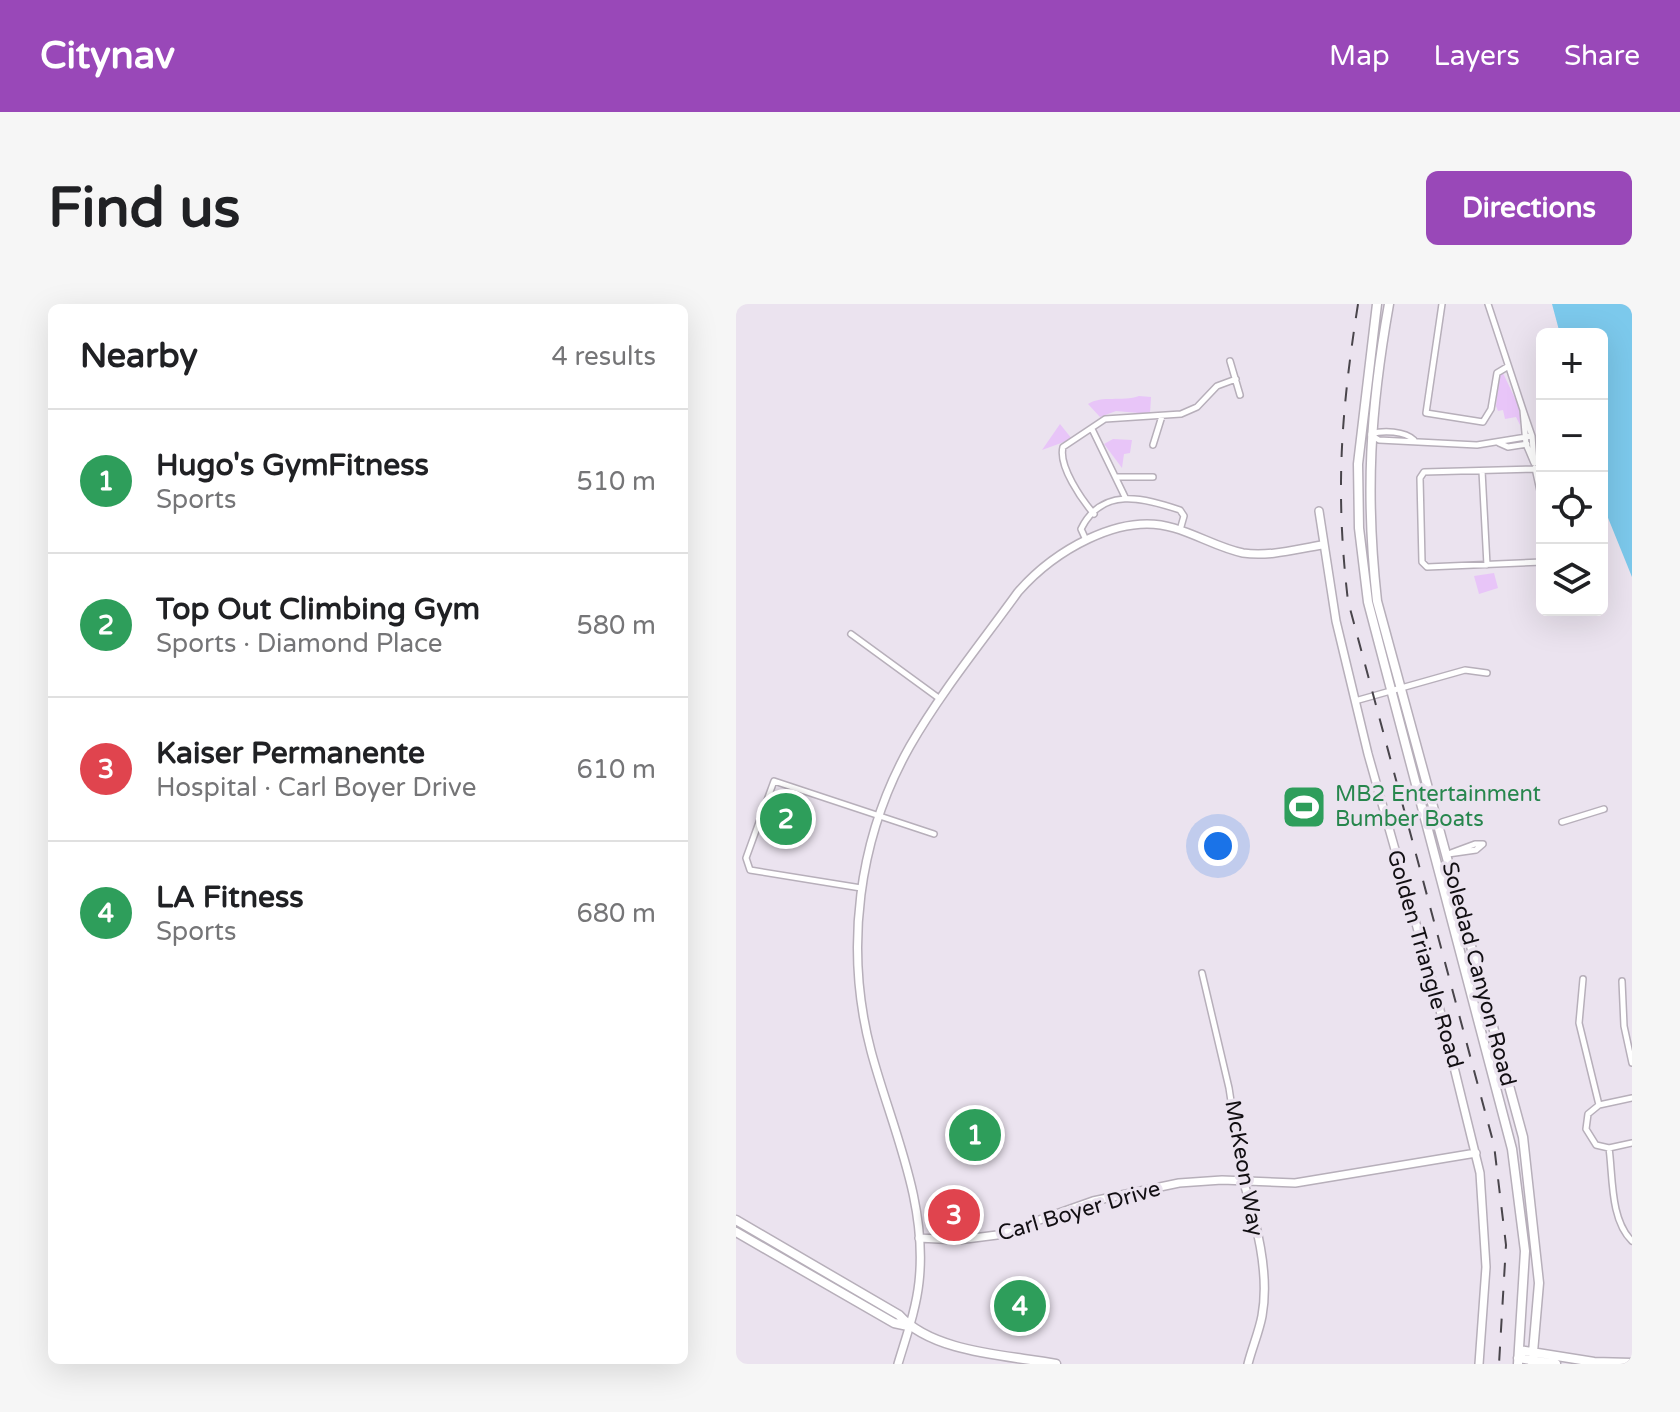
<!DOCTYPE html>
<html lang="en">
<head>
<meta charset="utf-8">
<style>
	body { margin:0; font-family:"Varela Round",sans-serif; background:#f6f6f6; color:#202124 }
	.controls { position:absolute; right:24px; top:24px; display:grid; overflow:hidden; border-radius:12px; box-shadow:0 8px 32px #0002 }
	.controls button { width:72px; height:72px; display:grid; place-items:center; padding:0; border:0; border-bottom:2px solid #e0e0e0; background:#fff; color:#202124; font:40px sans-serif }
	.you { position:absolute; left:482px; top:542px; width:28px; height:28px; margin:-20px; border:6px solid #fff; border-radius:50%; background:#1a73e8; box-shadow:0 0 0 12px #1a73e833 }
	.badge { display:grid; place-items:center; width:52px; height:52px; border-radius:50%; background:#9948b8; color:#fff; font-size:26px; font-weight:700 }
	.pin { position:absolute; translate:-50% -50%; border:4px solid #fff; box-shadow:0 2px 8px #0006 }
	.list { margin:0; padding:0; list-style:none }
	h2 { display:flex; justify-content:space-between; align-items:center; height:104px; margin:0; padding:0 32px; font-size:34px }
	h2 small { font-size:26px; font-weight:400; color:#757577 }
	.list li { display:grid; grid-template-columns:52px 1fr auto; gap:24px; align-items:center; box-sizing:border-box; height:144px; padding:0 32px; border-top:2px solid #e0e0e0 }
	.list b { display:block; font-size:30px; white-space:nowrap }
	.list p { margin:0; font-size:26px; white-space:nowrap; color:#757577 }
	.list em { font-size:26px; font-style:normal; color:#757577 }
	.icon { flex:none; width:44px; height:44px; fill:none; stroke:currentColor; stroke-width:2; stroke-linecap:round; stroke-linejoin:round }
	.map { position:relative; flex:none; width:896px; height:1060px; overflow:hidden; border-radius:12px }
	header { display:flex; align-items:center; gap:48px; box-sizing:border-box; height:112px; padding:0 40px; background:#9948b8; color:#fff }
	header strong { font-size:38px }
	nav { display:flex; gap:44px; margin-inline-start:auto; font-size:28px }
	.intro { display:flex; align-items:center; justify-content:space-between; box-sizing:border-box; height:192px; padding:0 48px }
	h1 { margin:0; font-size:56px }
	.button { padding:20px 36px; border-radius:12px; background:#9948b8; color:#fff; font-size:28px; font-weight:700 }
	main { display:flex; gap:48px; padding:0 48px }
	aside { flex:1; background:#fff; border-radius:12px; box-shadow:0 8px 32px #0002 }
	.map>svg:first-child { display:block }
	.green { fill:#e8c5f8 }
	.water { fill:#7cc9ec }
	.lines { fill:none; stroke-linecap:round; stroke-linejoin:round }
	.minor-casing { stroke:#b7afba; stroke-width:8 }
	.tertiary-casing { stroke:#b7afba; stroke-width:10 }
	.primary-casing { stroke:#b7afba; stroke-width:11 }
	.minor { stroke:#fff; stroke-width:5 }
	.tertiary { stroke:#fff; stroke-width:7 }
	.primary { stroke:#fff; stroke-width:8 }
	.rail { stroke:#49454b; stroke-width:2; stroke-dasharray:14 14; stroke-linecap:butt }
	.labels { text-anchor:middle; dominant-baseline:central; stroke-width:7; stroke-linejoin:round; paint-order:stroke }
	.leisure-label { font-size:22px; fill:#27864d; stroke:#ebe3ef; text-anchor:start }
	.street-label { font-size:22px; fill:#120f13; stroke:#ebe3ef }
</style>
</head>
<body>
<header>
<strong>Citynav</strong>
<nav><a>Map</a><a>Layers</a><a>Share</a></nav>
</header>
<div class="intro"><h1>Find us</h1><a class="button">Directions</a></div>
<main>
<aside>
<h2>Nearby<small>4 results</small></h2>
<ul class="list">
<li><span class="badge" style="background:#2e9e5b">1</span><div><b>Hugo's GymFitness</b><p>Sports</p></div><em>510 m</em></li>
<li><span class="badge" style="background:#2e9e5b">2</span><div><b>Top Out Climbing Gym</b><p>Sports · Diamond Place</p></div><em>580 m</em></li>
<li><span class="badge" style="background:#e0444e">3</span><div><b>Kaiser Permanente</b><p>Hospital · Carl Boyer Drive</p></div><em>610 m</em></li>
<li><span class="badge" style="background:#2e9e5b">4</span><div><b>LA Fitness</b><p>Sports</p></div><em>680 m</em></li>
</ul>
</aside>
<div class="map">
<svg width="896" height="1060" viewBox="0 0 896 1060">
	<rect width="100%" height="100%" fill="#ebe3ef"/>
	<path class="green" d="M767 69 784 105V121L780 113 769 115 767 106 762 107 760 102 763 72Z
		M403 92 415 93 414 110 380 107 364 113 352 100C366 91 386 98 403 92Z
		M324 120 336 135 306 146Z
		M377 135 396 136 394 149 388 150 386 164 368 140Z
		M758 269 762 284 743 290 738 272Z"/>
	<path class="water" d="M816 0H896V273L866 199V30H824Z"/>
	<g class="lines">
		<g class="minor-casing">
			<path id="minor" d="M706 0 690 109 747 118 755 105 761 69 771 63
				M752 0 787 106
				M494 57 504 91
				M787 106 796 132 798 159 790 140Z
				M356 125 389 193
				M635 130C647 126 669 127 678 136
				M635 131 643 136 741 141 796 132
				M763 139 772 143 791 140
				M417 141 426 112
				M799 164 806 196
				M799 165 688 168 684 174 686 258 691 263 806 258
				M746 167 751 261
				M380 173H417
				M358 210C346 196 322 162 327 143L369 115 445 110 461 103 481 82 500 75
				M350 236 345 225C366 182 408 194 444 206L448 212 444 226
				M115 330 204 395
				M619 397 729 366 751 369
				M826 518 868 505
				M739 540H747L740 546 712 550Z
				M125 584 14 566 10 554 38 477 198 530
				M466 669 493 784 507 876
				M847 675 843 719 863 801 852 810 850 825 860 841 873 844C877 872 874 916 896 937
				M886 677 888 722 896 759
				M863 801 896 794
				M873 844 896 839"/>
		</g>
		<g class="tertiary-casing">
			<path id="tertiary" d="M583 207 600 317 632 450 701 694 744 869 750 963 743 1060
				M507 876C520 917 534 969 526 1012 523 1028 516 1044 512 1060
				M183 934 222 936 261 931 357 897 443 879 486 876 559 879 740 849
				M162 1060C170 1033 180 1006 183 978 192 898 155 822 135 747 108 645 122 534 174 442 205 388 246 338 282 288 317 248 384 207 438 224 462 231 483 244 507 249 533 253 561 245 586 241"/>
		</g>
		<g class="primary-casing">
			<path id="primary" d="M641 0 622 160 623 224 632 298 776 845 789 947 782 1060
				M653 0C634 106 629 190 641 297L787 833 803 979 796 1060
				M0 916 163 1011C197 1049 272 1051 320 1060
				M0 928 158 1019 172 1022
				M783 1046 858 1058 896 1059
				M782 1054 820 1060"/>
		</g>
		<use href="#minor" class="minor"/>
		<use href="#tertiary" class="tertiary"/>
		<use href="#primary" class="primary"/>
		<path class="rail" d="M622 0C605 109 599 187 612 297L758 841 770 941 763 1060"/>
	</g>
	<defs>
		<g id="stadium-square" transform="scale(2.3)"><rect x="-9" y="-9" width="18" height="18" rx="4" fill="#2e9e5b" stroke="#ebe3ef"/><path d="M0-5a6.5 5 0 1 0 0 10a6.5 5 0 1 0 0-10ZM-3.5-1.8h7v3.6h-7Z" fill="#fff"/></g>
	</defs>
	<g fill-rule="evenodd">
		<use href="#stadium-square" x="568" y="503"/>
	</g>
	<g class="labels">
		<g class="leisure-label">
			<text x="599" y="490">MB2 Entertainment<tspan x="599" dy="25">Bumber Boats</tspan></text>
		</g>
		<g class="street-label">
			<text transform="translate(689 655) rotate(74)">Golden Triangle Road</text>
			<text transform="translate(743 670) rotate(75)">Soledad Canyon Road</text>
			<text transform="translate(508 864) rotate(80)">McKeon Way</text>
			<text transform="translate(343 907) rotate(-16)">Carl Boyer Drive</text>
		</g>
	</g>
</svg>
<div class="controls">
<button>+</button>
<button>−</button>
<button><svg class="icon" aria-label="locate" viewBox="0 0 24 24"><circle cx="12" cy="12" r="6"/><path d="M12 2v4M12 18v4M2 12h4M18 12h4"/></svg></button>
<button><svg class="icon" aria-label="layers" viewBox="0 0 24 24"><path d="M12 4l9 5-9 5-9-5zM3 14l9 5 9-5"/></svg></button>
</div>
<div class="you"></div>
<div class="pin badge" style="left:239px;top:831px;background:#2e9e5b">1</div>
<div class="pin badge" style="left:50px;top:515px;background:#2e9e5b">2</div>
<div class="pin badge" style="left:218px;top:911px;background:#e0444e">3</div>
<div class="pin badge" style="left:284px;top:1002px;background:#2e9e5b">4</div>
</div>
</main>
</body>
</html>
